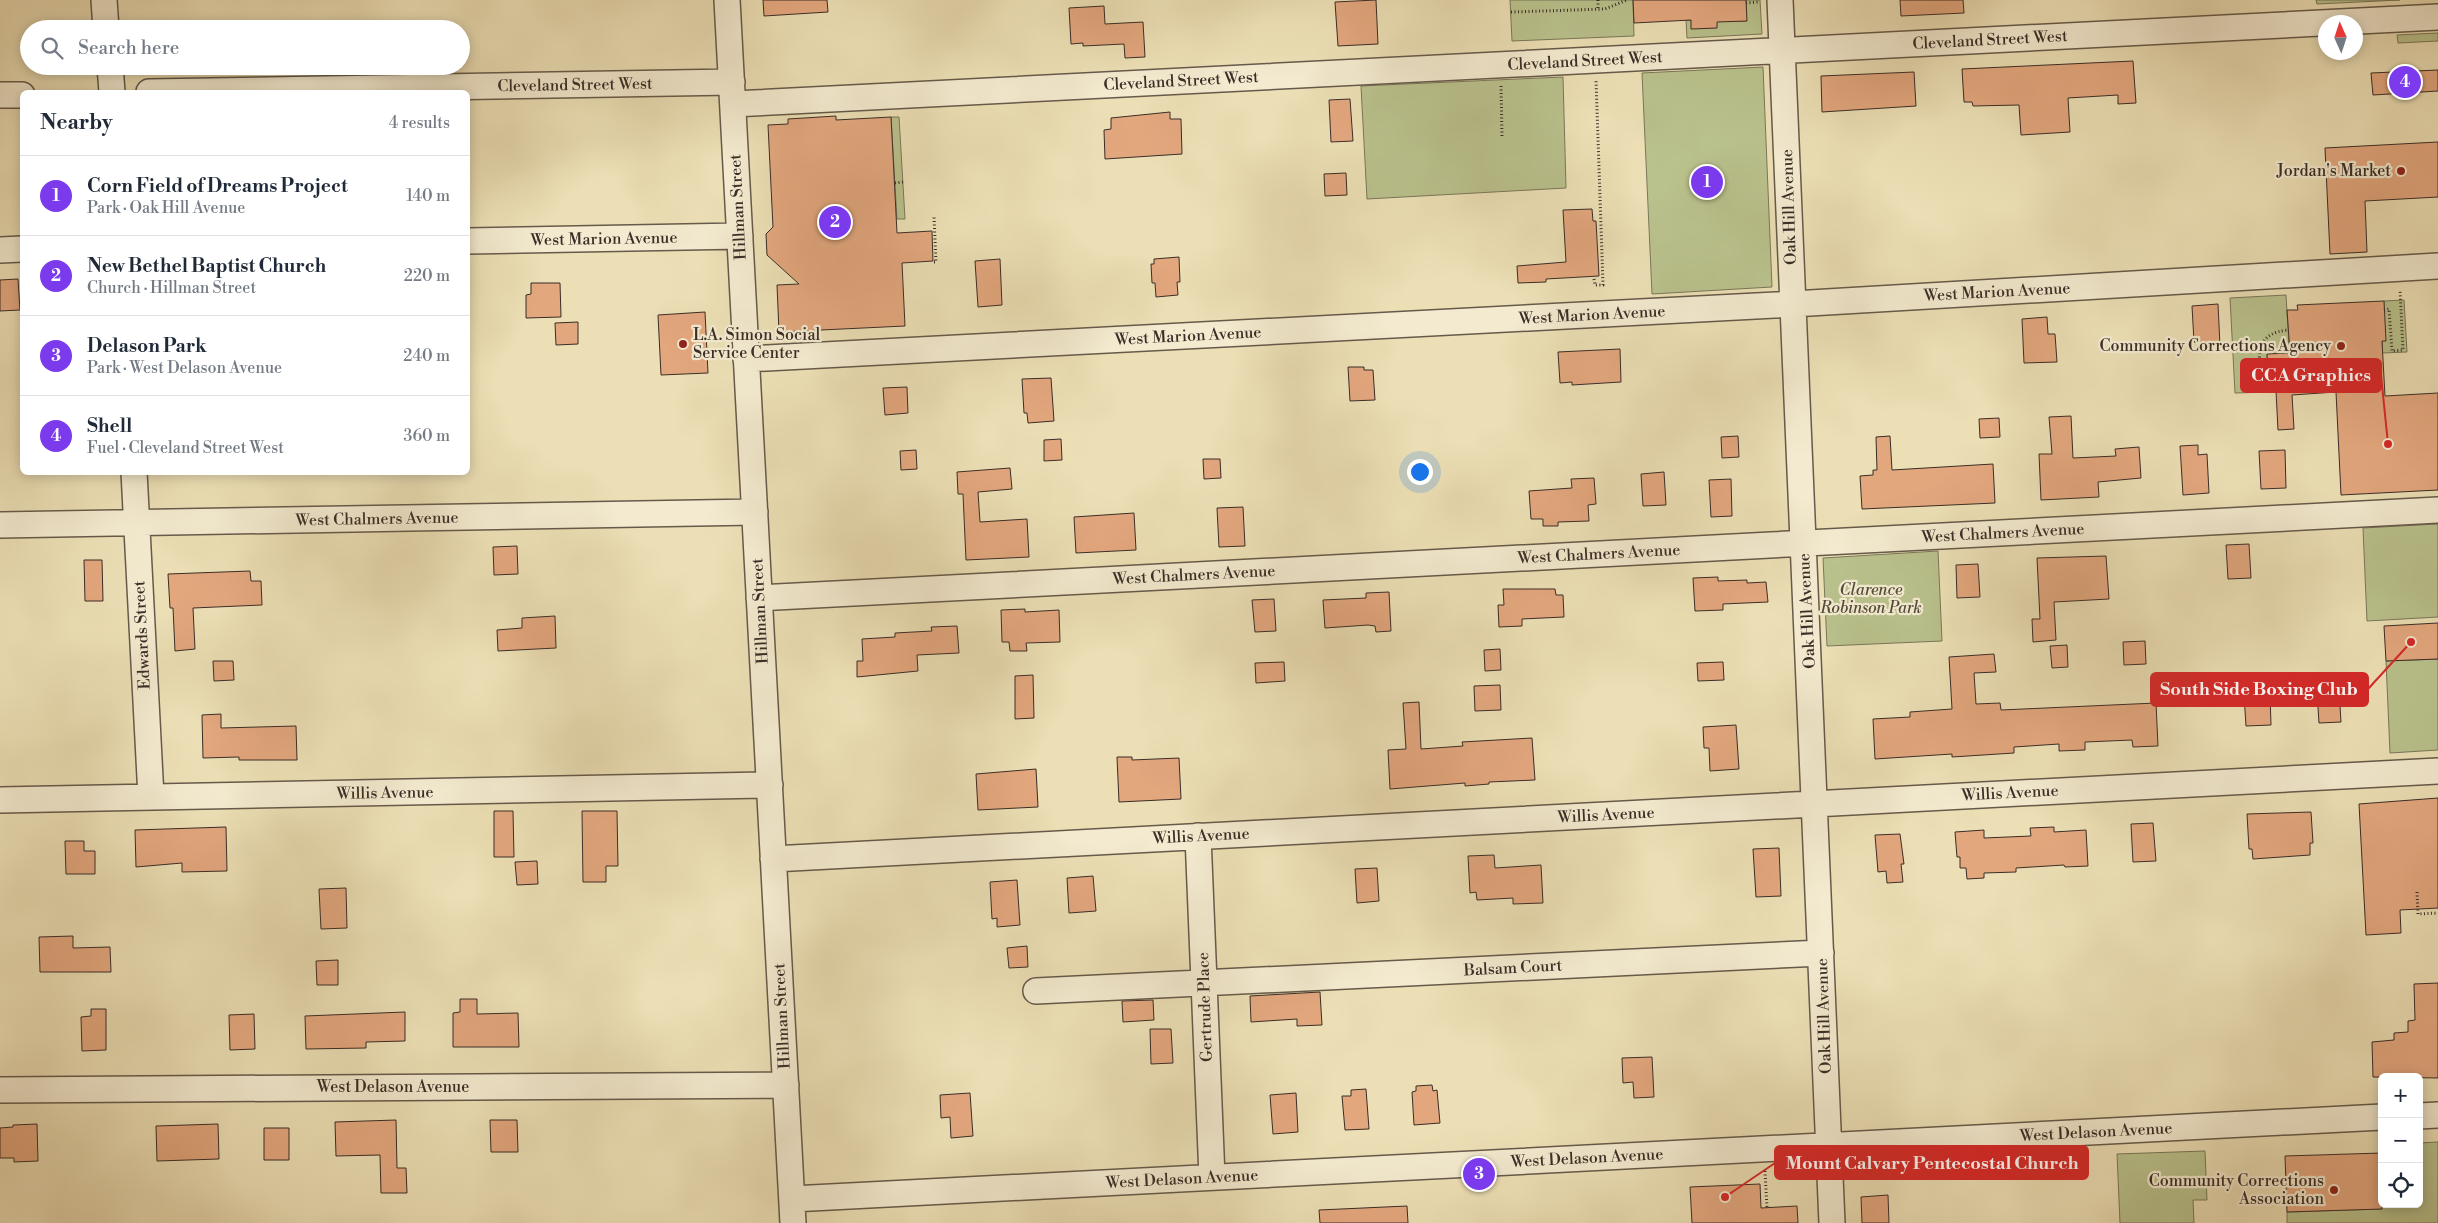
<!DOCTYPE html>
<html lang="en">
<head>
<meta charset="utf-8">
<style>
	body { margin:0; font-family:"Libre Bodoni",serif; background:#f2f2f3; color:#1f2937 }
	.controls { position:absolute; right:15px; bottom:15px; display:grid; overflow:hidden; border-radius:8px; box-shadow:0 2px 12px #0003 }
	.controls button { width:45px; height:45px; display:grid; place-items:center; padding:0; border:0; border-bottom:1px solid #e0e1e3; background:#fff; color:#1f2937; font:25px sans-serif }
	.compass { position:absolute; left:2318px; top:15px; width:45px; height:45px; border-radius:50%; background:#fff; box-shadow:0 2px 12px #0003; rotate:357deg }
	.you { position:absolute; left:1419px; top:471px; width:18px; height:18px; margin:-12px; border:4px solid #fff; border-radius:50%; background:#1a73e8; box-shadow:0 0 0 8px #1a73e833 }
	.badge { display:grid; place-items:center; width:32px; height:32px; border-radius:50%; background:#7c3aed; color:#fff; font-size:16px; font-weight:700 }
	.pin { position:absolute; translate:-50% -50%; border:2px solid #fff; box-shadow:0 1px 5px #0006 }
	.list { margin:0; padding:0; list-style:none }
	h2 { display:flex; justify-content:space-between; align-items:center; height:65px; margin:0; padding:0 20px; font-size:21px }
	h2 small { font-size:16px; font-weight:400; color:#747a83 }
	.list li { display:grid; grid-template-columns:32px 1fr auto; gap:15px; align-items:center; box-sizing:border-box; height:80px; padding:0 20px; border-top:1px solid #e0e1e3 }
	.list b { display:block; font-size:19px; white-space:nowrap }
	.list p { margin:0; font-size:16px; white-space:nowrap; color:#747a83 }
	.list em { font-size:16px; font-style:normal; color:#747a83 }
	.icon { flex:none; width:28px; height:28px; fill:none; stroke:currentColor; stroke-width:2; stroke-linecap:round; stroke-linejoin:round }
	.map { position:relative; flex:none; width:2438px; height:1223px; overflow:hidden }
	.search { position:absolute; background:#fff; box-shadow:0 2px 12px #0003; left:20px; top:20px; width:450px; height:55px; display:flex; align-items:center; gap:12px; box-sizing:border-box; padding:0 18px; border-radius:28px; color:#747a83; font-size:19px }
	.panel { position:absolute; background:#fff; box-shadow:0 2px 12px #0003; left:20px; top:90px; width:450px; height:385px; border-radius:8px }
	.map>svg:first-child { display:block }
	.green { fill:#b9c18c; stroke:#7a775a }
	.building { fill:#e3a77e; stroke:#3a2d27 }
	.lines { fill:none; stroke-linecap:round; stroke-linejoin:round }
	.minor-casing { stroke:#665a4a; stroke-width:28 }
	.path { stroke:#3a2d27; stroke-width:3; stroke-dasharray:1 2.5; stroke-linecap:butt }
	.minor { stroke:#f3eacf; stroke-width:25 }
	.poi-dot { fill:#8f2418; stroke:#f3eacf; stroke-width:2 }
	.labels { text-anchor:middle; dominant-baseline:central; stroke-width:4.5; stroke-linejoin:round; paint-order:stroke }
	.street-label { font-size:16px; fill:#3a2d27; stroke:#f3eacf }
	.poi-label { font-size:16px; fill:#3a2d27; stroke:#f3eacf; text-anchor:end }
	.park-label { font-size:16px; font-style:italic; fill:#534b3b; stroke:#f3eacf }
	.leader { fill:none; stroke:#d62828; stroke-width:2 }
	.callout-dot { fill:#d62828; stroke:#f3eacf; stroke-width:2 }
	.callout { fill:#d62828; stroke:#d62828; stroke-width:2 }
	.callout-label { font-size:18px; text-anchor:middle; font-weight:bold; fill:#fff }
</style>
</head>
<body>
<div class="map">
<svg width="2438" height="1223" viewBox="0 0 2438 1223">
	<rect width="100%" height="100%" fill="#ecdfb5"/>
	<filter id="stains"><feTurbulence type="fractalNoise" baseFrequency=".004" numOctaves="4"/><feColorMatrix values="0 0 0 0 .2 0 0 0 0 .09 0 0 0 0 .02 0 0 0 .5 -.17"/></filter>
	<radialGradient id="worn" r=".72"><stop offset=".6" stop-color="#630" stop-opacity="0"/><stop offset="1" stop-color="#630" stop-opacity=".3"/></radialGradient>
	<path class="green" d="M1510 0H1633L1634 36 1512 41Z
		M1746 0H1760L1762 34 1687 38 1686 20 1746 21Z
		M2316 0H2400L2317 4Z
		M2438 33V41L2398 43 2397 35Z
		M1763 67 1772 287 1652 294 1642 73Z
		M1563 77 1566 188 1367 199 1361 86Z
		M891 117H899L905 219H897Z
		M2286 295 2289 345H2299L2312 352 2267 355 2269 392 2235 393 2230 298Z
		M2404 300 2407 352 2382 353 2384 301Z
		M2438 524V617L2367 621 2363 528Z
		M1938 551 1942 641 1827 646 1823 558Z
		M2438 659V750L2390 753 2386 661Z
		M2438 1142V1223H2287V1212L2382 1209V1204H2419V1143Z
		M2205 1151 2207 1200H2193L2194 1223H2120L2117 1154Z"/>
	<path class="building" d="M763 0H827L828 12 764 16Z
		M1376 0 1378 44 1338 46 1335 2Z
		M1633 0H1746L1747 21 1717 22V28L1691 29V20L1634 23Z
		M1900 0H1963L1964 13 1901 16Z
		M1104 6 1105 24 1143 22 1145 57 1125 58 1124 44 1083 46V43L1071 44 1069 8Z
		M2133 61 2136 103 2118 104V95L2068 98 2070 132 2021 135 2019 105 1973 106 1972 102H1964L1962 69Z
		M2438 70V91L2373 95 2371 73Z
		M1914 72 1916 106 1822 112 1821 76Z
		M1350 99 1353 141 1331 142 1329 100Z
		M1170 112V119H1181L1182 154 1105 159 1104 130 1111 129V118Z
		M836 116V120L891 117 897 233 932 231 933 261 902 263 905 326 779 332 777 285 799 284 767 255 766 234 773 227 768 125 788 124V119Z
		M2438 142V197L2365 201 2367 252 2330 254 2325 148Z
		M1346 173 1347 195 1325 196 1324 174Z
		M1592 209 1593 221H1596L1599 276 1546 279V282L1518 283 1517 266 1566 262 1563 210Z
		M1179 257 1180 282H1177L1178 295 1156 297 1155 283H1152L1151 264H1154V259Z
		M1000 259 1002 305 978 307 975 261Z
		M18 279 20 310 0 311V280Z
		M531 283H560L561 317 526 318V295L531 294Z
		M2384 301 2386 341H2382L2385 396 2438 393V490L2341 495 2336 392 2292 395 2294 429 2278 430 2276 391 2269 392 2267 354 2290 353 2287 310H2298L2297 305Z
		M2218 304 2220 346 2203 347V342H2194L2192 306Z
		M705 312 708 373 661 375 658 315Z
		M2047 317 2048 334H2055L2057 362 2024 363 2022 319Z
		M578 322V344L556 345 555 323Z
		M1620 349 1621 382 1572 385V382L1560 383 1558 352Z
		M1348 367H1364V370H1373L1375 400 1350 401Z
		M1051 378 1054 421 1028 423 1027 413H1024L1022 379Z
		M907 387 908 413 885 415 883 388Z
		M2071 416 2073 458 2116 456 2115 449 2139 447 2141 478 2098 482 2099 497 2041 500 2039 454H2052L2049 417Z
		M1999 418 2000 437 1980 438 1979 419Z
		M1738 436 1739 457 1722 458 1721 437Z
		M1890 436 1892 470 1993 464 1995 503 1862 509 1860 476 1873 475V470H1877L1876 437Z
		M1061 439 1062 460 1044 461V440Z
		M2198 445V455L2207 454 2209 493 2183 495 2180 446Z
		M916 450 917 469 901 470 900 451Z
		M2285 450 2286 488 2261 489 2259 451Z
		M1203 459H1220L1221 478 1204 479Z
		M1010 468 1012 489 978 492 980 522 1027 519 1029 557 966 560 963 494H958L957 472Z
		M1664 472 1666 505 1643 506 1641 474Z
		M1594 478 1596 504 1588 505 1589 521 1558 522V526H1543V519H1531L1529 491 1572 488 1571 479Z
		M1731 479 1732 516 1711 517 1709 480Z
		M1243 507 1245 546 1219 547 1217 508Z
		M1134 513 1136 550 1076 553 1074 517Z
		M2249 544 2251 578 2228 579 2226 545Z
		M517 546 518 574 494 575 493 547Z
		M2106 556 2109 599 2054 602 2056 640 2033 642 2032 619H2040L2037 558Z
		M84 560H102L103 601H85Z
		M1978 564 1980 597 1957 598 1956 565Z
		M250 571 251 581H261L262 605 193 608 195 649 175 651 173 608H170L168 574Z
		M1718 577V581L1747 580V583L1766 582 1768 602 1723 604V610L1695 611 1693 578Z
		M1503 589H1555L1556 595H1563L1564 617 1522 619V626L1499 627 1498 605H1504Z
		M1389 592 1391 631 1376 632 1375 626 1368 625 1325 628 1323 600 1366 598V593Z
		M1274 599 1276 631 1255 632 1252 600Z
		M1025 609V612L1059 610 1060 642 1026 643 1027 651H1010L1009 642H1002L1001 610Z
		M555 616 556 648 498 651 497 630 522 628V618Z
		M2438 623V659L2386 661 2384 626Z
		M957 626 959 653 917 655 918 671 857 677V661H863L862 639 895 637V633L932 631 931 627Z
		M2145 641 2146 664 2124 665 2123 642Z
		M2067 645 2068 667 2052 668 2050 646Z
		M1500 649 1501 670 1485 671 1484 650Z
		M1994 654 1996 672 1974 673 1976 704 2000 703 2001 710 2156 703 2158 746 2133 747 2132 740 2085 742V750L2059 751V744L2014 747V753L1952 757V754L1875 759 1873 719 1910 717V712L1952 709 1949 657Z
		M213 661H233L234 680 214 681Z
		M1284 662 1285 681 1256 683 1255 663Z
		M1723 662 1724 680 1698 681 1697 663Z
		M1033 675 1034 718 1015 719V676Z
		M1500 685 1501 710 1475 711 1474 686Z
		M2339 691 2341 722 2319 723 2317 692Z
		M2270 694 2271 725 2246 726 2244 695Z
		M1419 702 1421 749 1463 746 1462 742 1532 738 1535 780 1489 782V784L1465 786V783L1390 789 1388 750 1406 749 1403 703Z
		M221 714V728L296 726 297 760H239V757L203 758 202 715Z
		M1736 725 1739 769 1710 771 1709 748H1704L1703 727Z
		M1117 757H1132V760L1179 758 1181 799 1119 802Z
		M1036 769 1038 807 978 810 976 774Z
		M2438 798V908L2400 910 2401 933 2366 935 2359 804Z
		M494 811H513L514 857H494Z
		M582 811H617L618 866H606V882H583Z
		M2311 812 2313 843H2310V855L2253 859 2252 849H2249L2247 814Z
		M2153 823 2156 861 2133 862 2131 824Z
		M226 827 227 871 182 872V863L136 867 135 830Z
		M2054 827V832L2086 830 2088 866 2065 867 2064 865 2016 868V872L1984 873V878L1967 879 1966 868H1960V857H1957L1955 832 1984 830V838L2031 836 2030 828Z
		M1900 834 1904 864H1901L1903 882 1887 883 1886 871 1878 872 1875 835Z
		M65 841H84V851H95V874H66Z
		M1779 848 1781 896 1756 897 1753 849Z
		M1494 855 1495 868 1541 865 1543 903 1513 904V898L1477 900 1476 892 1470 893 1468 856Z
		M537 861 538 884 517 885 515 862Z
		M1377 868 1379 901 1357 903 1355 869Z
		M1093 876 1096 911 1069 913 1067 878Z
		M1017 880 1020 925 997 927V918L992 919 990 882Z
		M346 888 347 928 321 929 319 889Z
		M73 936V948L110 947 111 972H40L39 937Z
		M1027 946 1028 967 1009 968 1007 948Z
		M338 960V985H317L316 961Z
		M2438 983V1078L2373 1077 2372 1042 2394 1040V1033L2408 1032V1021L2415 1020 2414 984Z
		M1320 992 1322 1025 1297 1026V1019L1251 1022 1250 996Z
		M460 999H477V1014L518 1013 519 1047H453V1013L460 1012Z
		M1153 1000 1154 1020 1123 1022 1122 1001Z
		M91 1009H106V1050L82 1051 81 1017 91 1016Z
		M405 1012V1041L366 1042V1048L306 1049 305 1016Z
		M254 1014 255 1049 230 1050 229 1015Z
		M1150 1029H1171L1173 1063 1151 1064Z
		M1652 1057 1654 1097 1634 1098 1633 1082 1623 1083 1622 1058Z
		M1432 1085 1433 1091 1437 1090 1440 1123 1414 1125 1412 1092 1416 1091V1086Z
		M1366 1089 1369 1129 1345 1130 1342 1096H1351V1090Z
		M970 1093 973 1136 951 1138 950 1117 941 1118 940 1095Z
		M1296 1093 1298 1132 1273 1134 1270 1095Z
		M396 1120 397 1168H406L407 1193H381L380 1155 336 1156 335 1122Z
		M490 1120H517L518 1152H491Z
		M37 1124 38 1161 14 1162V1158H0V1128L13 1127V1125Z
		M218 1124 219 1159 157 1161 156 1126Z
		M264 1128H289V1160H264Z
		M2382 1153V1209L2287 1212 2285 1156Z
		M1760 1184 1761 1208 1797 1206 1798 1223H1692L1690 1187Z
		M1888 1195 1889 1223H1862L1861 1197Z
		M1407 1206 1408 1223H1320L1319 1210Z"/>
	<g class="lines">
		<g class="minor-casing">
			<path id="minor" d="M104 0 106 29
				M727 0 793 1223
				M1780 0 1832 1223
				M110 66 112 92
				M149 92 732 82
				M0 95H22
				M733 104 2438 17
				M468 241 740 236
				M0 250 22 249
				M746 359 1793 304 2438 266
				M134 472 151 797
				M0 525 755 512
				M759 598 2438 510
				M0 800 770 785
				M1198 836 1212 1177
				M773 859 2438 771
				M1036 991 1821 953
				M0 1090 786 1085
				M2419 1116 2438 1115
				M792 1199 2382 1117"/>
		</g>
		<path class="path" d="M1598 0V9
			M1746 3 1758 2
			M1511 12 1605 9 1627 0
			M1501 86 1502 136
			M895 183 903 182
			M934 262H936L934 217
			M1594 279 1595 285H1603L1596 80
			M2384 310 2389 309 2392 351 2403 350 2400 290
			M2268 374H2260C2258 349 2259 333 2288 330
			M2417 892 2418 914 2438 913
			M1765 1171 1767 1208"/>
		<use href="#minor" class="minor"/>
	</g>
	<g class="poi-dot">
		<circle cx="2401" cy="171" r="5"/>
		<circle cx="683" cy="344" r="5"/>
		<circle cx="2341" cy="346" r="5"/>
		<circle cx="2334" cy="1190" r="5"/>
	</g>
	<g class="labels">
		<g class="street-label">
			<text transform="translate(1990 40) rotate(-3)">Cleveland Street West</text>
			<text transform="translate(1585 61) rotate(-3)">Cleveland Street West</text>
			<text transform="translate(1181 81) rotate(-3)">Cleveland Street West</text>
			<text transform="translate(575 85) rotate(-1)">Cleveland Street West</text>
			<text transform="translate(738 207) rotate(-93)">Hillman Street</text>
			<text transform="translate(1789 207) rotate(-92)">Oak Hill Avenue</text>
			<text transform="translate(604 239) rotate(-1)">West Marion Avenue</text>
			<text transform="translate(1997 292) rotate(-3)">West Marion Avenue</text>
			<text transform="translate(1592 315) rotate(-3)">West Marion Avenue</text>
			<text transform="translate(1188 336) rotate(-3)">West Marion Avenue</text>
			<text transform="translate(377 519) rotate(-1)">West Chalmers Avenue</text>
			<text transform="translate(2003 533) rotate(-3)">West Chalmers Avenue</text>
			<text transform="translate(1599 554) rotate(-3)">West Chalmers Avenue</text>
			<text transform="translate(1194 575) rotate(-3)">West Chalmers Avenue</text>
			<text transform="translate(760 611) rotate(-93)">Hillman Street</text>
			<text transform="translate(1807 611) rotate(-93)">Oak Hill Avenue</text>
			<text transform="translate(142 635) rotate(-93)">Edwards Street</text>
			<text transform="translate(385 793) rotate(-1)">Willis Avenue</text>
			<text transform="translate(2010 793) rotate(-3)">Willis Avenue</text>
			<text transform="translate(1606 815) rotate(-3)">Willis Avenue</text>
			<text transform="translate(1201 836) rotate(-3)">Willis Avenue</text>
			<text transform="translate(1513 968) rotate(-3)">Balsam Court</text>
			<text transform="translate(1205 1007) rotate(-92)">Gertrude Place</text>
			<text transform="translate(782 1016) rotate(-93)">Hillman Street</text>
			<text transform="translate(1824 1016) rotate(-92)">Oak Hill Avenue</text>
			<text x="393" y="1087">West Delason Avenue</text>
			<text transform="translate(2096 1132) rotate(-3)">West Delason Avenue</text>
			<text transform="translate(1587 1158) rotate(-3)">West Delason Avenue</text>
			<text transform="translate(1182 1179) rotate(-3)">West Delason Avenue</text>
		</g>
		<g class="poi-label">
			<text x="2391" y="171">Jordan's Market</text>
			<text x="693" y="335" text-anchor="start">L.A. Simon Social<tspan x="693" dy="18">Service Center</tspan></text>
			<text x="2331" y="346">Community Corrections Agency</text>
			<text x="2324" y="1181">Community Corrections<tspan x="2324" dy="18">Association</tspan></text>
		</g>
		<g class="park-label">
			<text x="1871" y="590">Clarence<tspan x="1871" dy="18">Robinson Park</tspan></text>
		</g>
	</g>
	<path class="leader" d="M2388 444L2381 375M2411 642L2368 689M1725 1197L1775 1163"/>
	<g class="callout-dot">
		<circle cx="2388" cy="444" r="5"/>
		<circle cx="2411" cy="642" r="5"/>
		<circle cx="1725" cy="1197" r="5"/>
	</g>
	<g class="callout">
		<rect x="2241" y="359" width="140" height="33" rx="5"/>
		<rect x="2151" y="673" width="217" height="33" rx="5"/>
		<rect x="1775" y="1146" width="313" height="33" rx="5"/>
	</g>
	<g class="callout-label">
		<text x="2311" y="381">CCA Graphics</text>
		<text x="2259" y="695">South Side Boxing Club</text>
		<text x="1932" y="1169">Mount Calvary Pentecostal Church</text>
	</g>
	<rect width="100%" height="100%" filter="url(#stains)"/>
	<rect width="100%" height="100%" fill="url(#worn)"/>
</svg>
<div class="controls">
<button>+</button>
<button>−</button>
<button><svg class="icon" aria-label="locate" viewBox="0 0 24 24"><circle cx="12" cy="12" r="6"/><path d="M12 2v4M12 18v4M2 12h4M18 12h4"/></svg></button>
</div>
<svg class="compass" viewBox="-18 -18 36 36"><path d="M0-13l5 13h-10z" fill="#e53935"/><path d="M0 13l5-13h-10z" fill="#747a83"/></svg>
<div class="you"></div>
<div class="pin badge" style="left:1707px;top:182px">1</div>
<div class="pin badge" style="left:835px;top:222px">2</div>
<div class="pin badge" style="left:1479px;top:1174px">3</div>
<div class="pin badge" style="left:2405px;top:82px">4</div>
<div class="search"><svg class="icon" aria-label="search" viewBox="0 0 24 24"><circle cx="10" cy="10" r="6"/><path d="M15 15l6 6"/></svg>Search here</div>
<section class="panel">
<h2>Nearby<small>4 results</small></h2>
<ul class="list">
<li><span class="badge">1</span><div><b>Corn Field of Dreams Project</b><p>Park · Oak Hill Avenue</p></div><em>140 m</em></li>
<li><span class="badge">2</span><div><b>New Bethel Baptist Church</b><p>Church · Hillman Street</p></div><em>220 m</em></li>
<li><span class="badge">3</span><div><b>Delason Park</b><p>Park · West Delason Avenue</p></div><em>240 m</em></li>
<li><span class="badge">4</span><div><b>Shell</b><p>Fuel · Cleveland Street West</p></div><em>360 m</em></li>
</ul>
</section>
</div>
</body>
</html>
